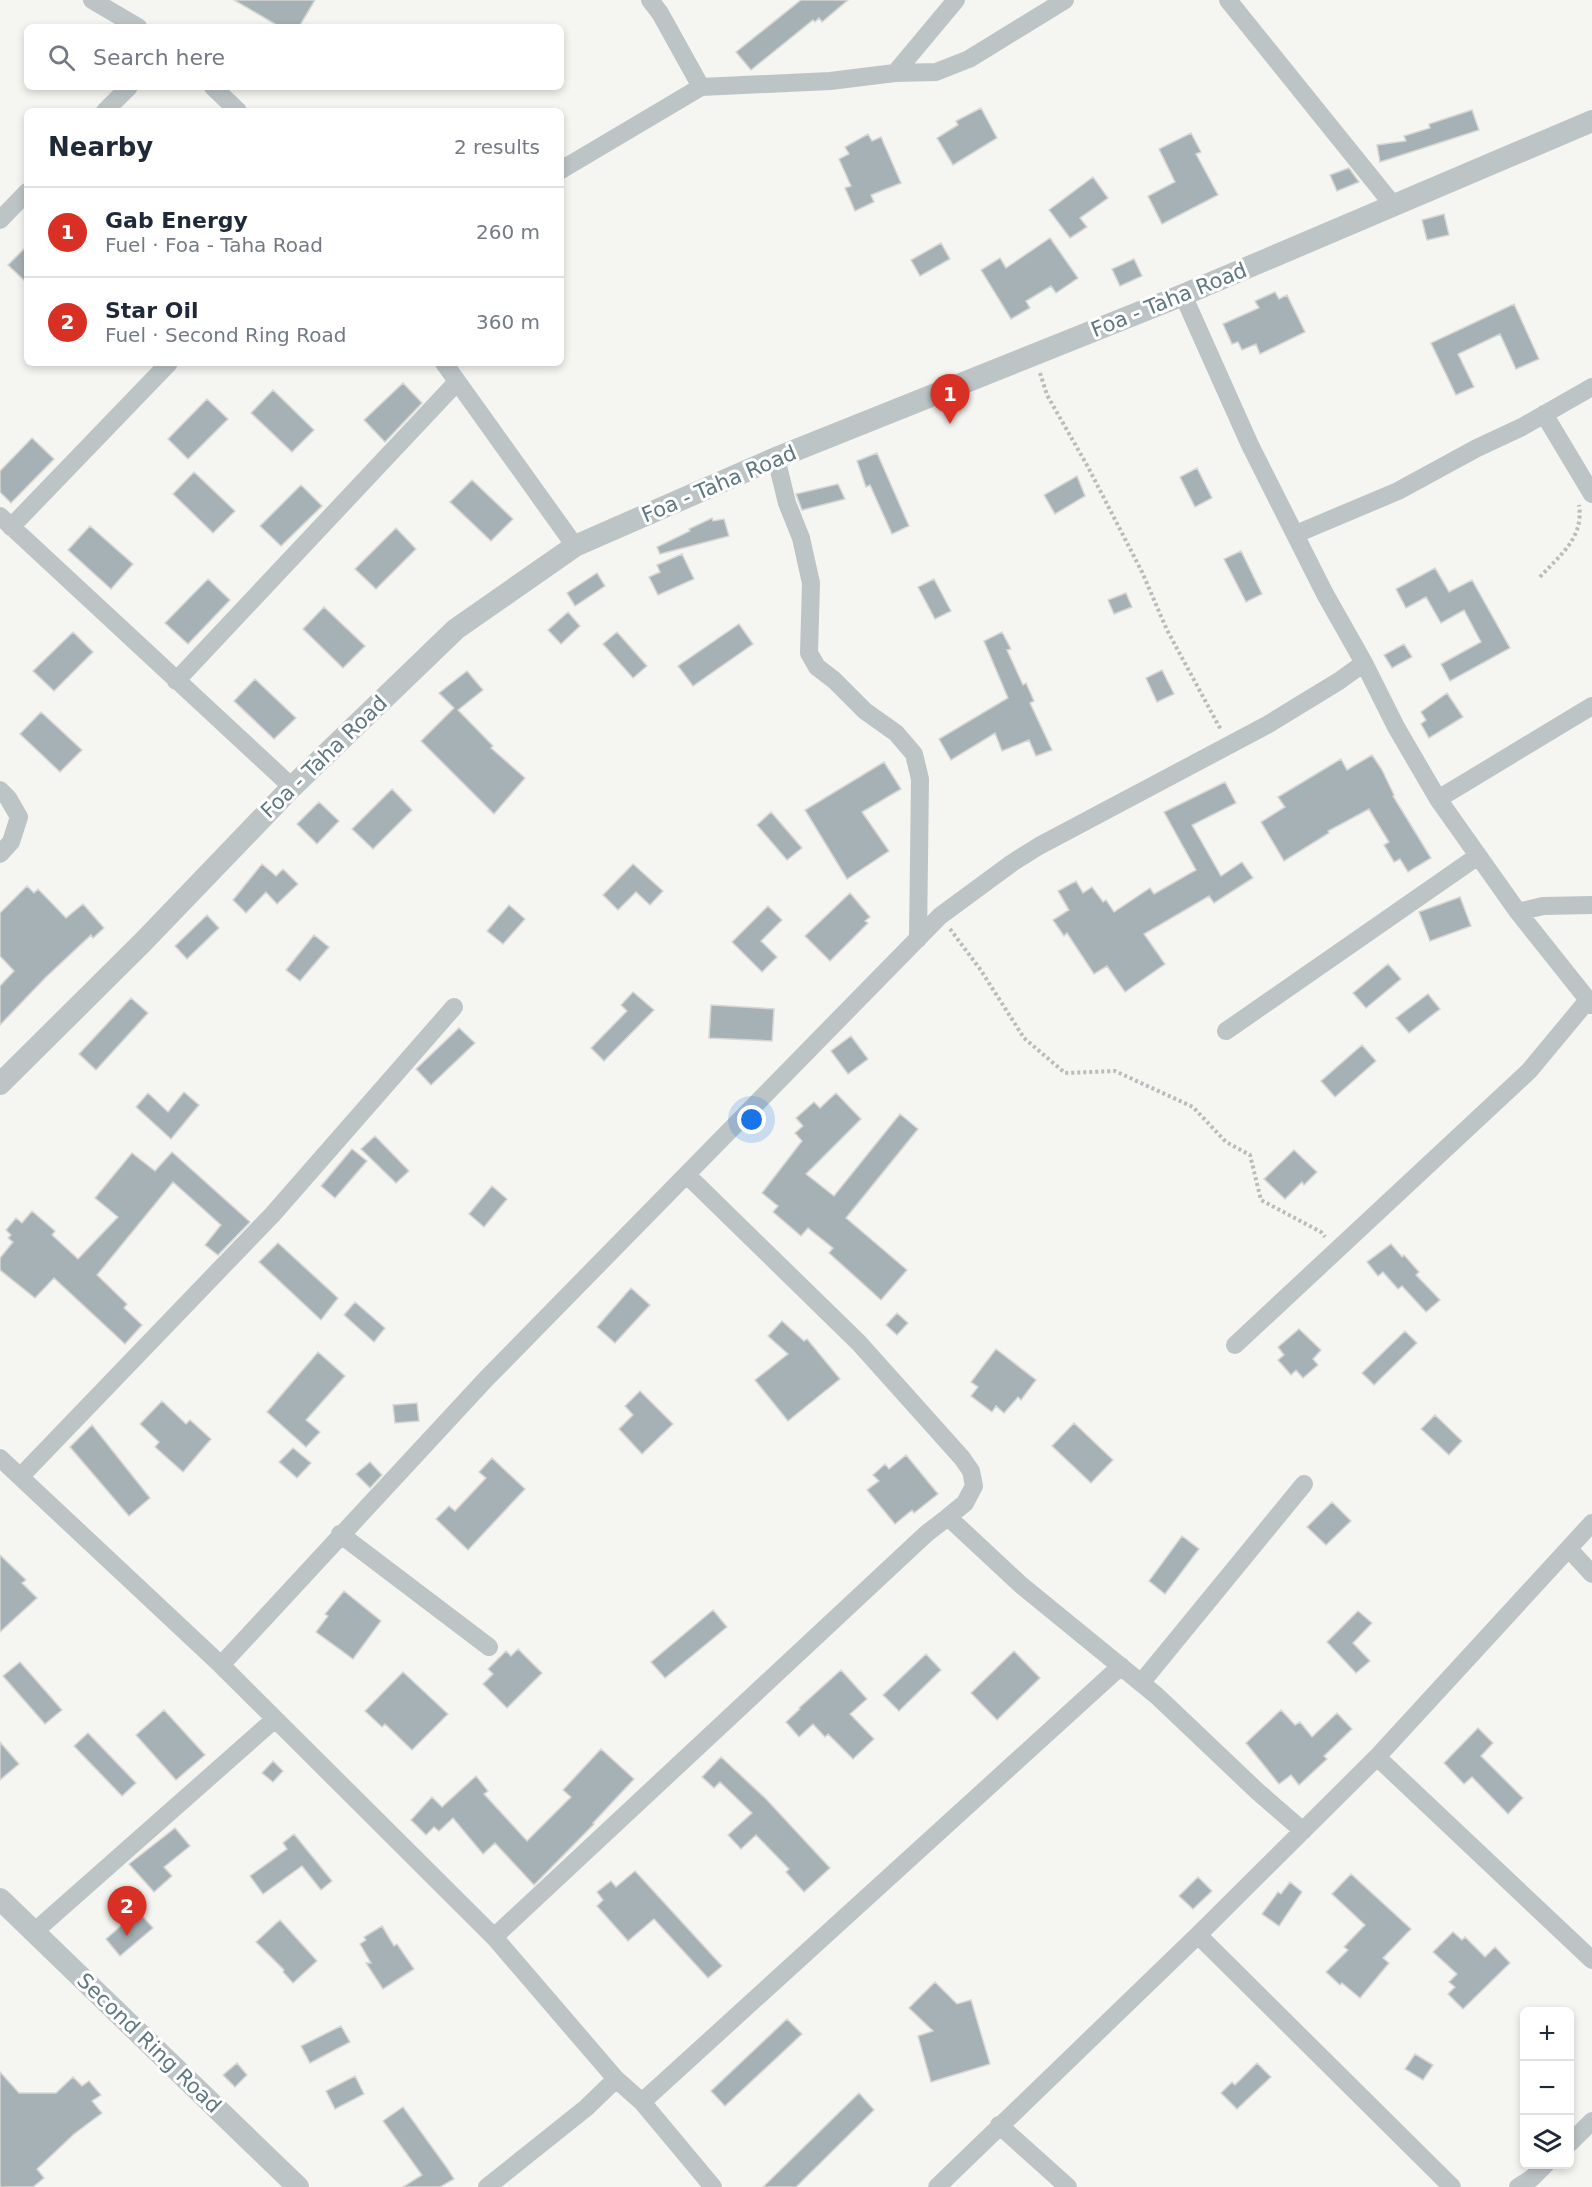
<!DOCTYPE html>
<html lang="en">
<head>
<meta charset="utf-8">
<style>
	body { margin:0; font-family:"DejaVu Sans",sans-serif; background:#f2f2f3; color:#1f2937 }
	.controls { position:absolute; right:18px; bottom:18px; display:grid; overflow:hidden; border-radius:9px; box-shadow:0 3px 9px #0003 }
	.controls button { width:54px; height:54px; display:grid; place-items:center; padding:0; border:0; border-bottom:2px solid #e0e1e3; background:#fff; color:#1f2937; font:30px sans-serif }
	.you { position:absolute; left:752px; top:1120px; width:21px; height:21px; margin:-15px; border:4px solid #fff; border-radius:50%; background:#1a73e8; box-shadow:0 0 0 9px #1a73e833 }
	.badge { display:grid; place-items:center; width:39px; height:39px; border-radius:50%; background:#d93025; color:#fff; font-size:20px; font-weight:700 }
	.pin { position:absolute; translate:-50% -50px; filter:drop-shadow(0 2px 3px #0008) }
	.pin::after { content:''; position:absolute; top:32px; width:21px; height:18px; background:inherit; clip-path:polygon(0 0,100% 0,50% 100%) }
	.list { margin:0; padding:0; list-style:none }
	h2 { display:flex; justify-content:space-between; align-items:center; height:78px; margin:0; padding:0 24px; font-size:26px }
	h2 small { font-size:20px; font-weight:400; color:#747a83 }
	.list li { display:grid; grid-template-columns:39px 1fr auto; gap:18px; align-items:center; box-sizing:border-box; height:90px; padding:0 24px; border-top:2px solid #e0e1e3 }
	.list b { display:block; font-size:22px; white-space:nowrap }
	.list p { margin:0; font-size:20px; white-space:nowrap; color:#747a83 }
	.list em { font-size:20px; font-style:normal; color:#747a83 }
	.icon { flex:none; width:33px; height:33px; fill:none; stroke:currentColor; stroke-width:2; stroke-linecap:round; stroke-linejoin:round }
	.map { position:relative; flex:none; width:1592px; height:2187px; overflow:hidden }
	.search { position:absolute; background:#fff; box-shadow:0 3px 9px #0003; left:24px; top:24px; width:540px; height:66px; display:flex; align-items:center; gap:15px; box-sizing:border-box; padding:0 21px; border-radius:9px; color:#747a83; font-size:22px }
	.panel { position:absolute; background:#fff; box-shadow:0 3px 9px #0003; left:24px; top:108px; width:540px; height:258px; border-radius:9px }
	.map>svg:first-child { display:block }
	.building { fill:#a5b1b4; stroke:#d6d6d4; stroke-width:1.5 }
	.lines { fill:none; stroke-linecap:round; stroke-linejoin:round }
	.path { stroke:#b7bcbd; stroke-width:4; stroke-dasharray:3 3; stroke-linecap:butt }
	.minor { stroke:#bdc4c6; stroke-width:18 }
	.tertiary { stroke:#bdc4c6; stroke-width:22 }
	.labels { text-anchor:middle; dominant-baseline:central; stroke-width:6; stroke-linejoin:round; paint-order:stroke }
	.street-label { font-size:21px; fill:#5f777e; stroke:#fff }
</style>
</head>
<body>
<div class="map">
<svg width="1592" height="2187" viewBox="0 0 1592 2187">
	<rect width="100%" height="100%" fill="#f5f5f1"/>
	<path class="building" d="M234 0H315L299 27H280Z
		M801 0H848L822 22 819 18 815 22 813 20 751 70 736 52Z
		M981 108 997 138 953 165 937 138 958 125 956 121Z
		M1472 110 1479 130 1380 162 1377 145 1406 141 1404 136 1430 128 1429 124Z
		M1191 133 1201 152 1196 154 1218 195 1162 224 1148 196 1175 182 1159 149Z
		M868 134 872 141 881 137 901 183 871 195 874 202 855 211 845 188 851 186 839 159 849 154 845 147Z
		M1349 168 1359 182 1337 191 1330 175Z
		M1093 177 1108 198 1080 218 1087 227 1070 238 1049 210Z
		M1444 214 1449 235 1427 240 1422 220Z
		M1050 238 1078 278 1056 293 1051 286 1026 301 1030 308 1011 319 981 270 1000 258 1006 268Z
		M941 243 950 259 920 276 911 260Z
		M27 246V283L8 265Z
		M1134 259 1142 276 1120 286 1112 269Z
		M1275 292 1279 299 1287 295 1305 332 1260 354 1256 344 1242 350 1238 342 1232 344 1223 324 1259 308 1255 301Z
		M1514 304 1539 359 1516 369 1500 334 1458 354 1474 387 1456 395 1431 343Z
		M403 383 422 403 385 442 364 420Z
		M273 390 314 430 292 452 251 413Z
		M207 399 228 419 188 459 168 439Z
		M32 438 54 459 11 503 0 492V471Z
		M877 453 909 526 892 534 870 485 866 487 857 461Z
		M1197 468 1212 498 1195 507 1180 477Z
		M194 472 235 511 213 533 173 494Z
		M1077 476 1085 496 1055 514 1044 495Z
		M472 480 513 519 491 541 450 502Z
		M838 484 845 499 802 510 796 494Z
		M301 485 322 506 281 546 260 526Z
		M712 518 713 521 724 519 729 536 660 554 657 547 690 531 689 529Z
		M90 526 133 564 111 589 68 550Z
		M396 528 416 549 376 589 355 569Z
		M1241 551 1262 594 1246 602 1224 559Z
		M682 554 694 579 658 595 649 577 660 572 657 565Z
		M1435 568 1449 592 1472 580 1510 648 1450 681 1441 664 1481 642 1464 610 1441 623 1426 597 1406 608 1396 589Z
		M597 573 605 586 575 606 567 593Z
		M208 579 230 600 188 644 165 623Z
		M934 579 951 611 935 619 918 587Z
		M1126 593 1132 607 1114 614 1108 600Z
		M324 607 365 646 343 668 303 629Z
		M568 612 580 626 561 644 548 630Z
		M739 624 753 644 693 686 678 666Z
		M73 632 93 652 54 691 33 671Z
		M617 632 647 666 633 678 603 644Z
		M1002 632 1011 649 1007 650 1023 685 1026 683 1034 701 1030 703 1052 750 1036 756 1029 740 1002 751 995 733 951 760 939 739 1008 698 984 641Z
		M1404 644 1412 657 1392 668 1384 655Z
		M1162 670 1174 694 1157 702 1146 678Z
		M467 671 483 690 458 710 493 746 491 748 525 778 494 814 421 741 454 708 439 693Z
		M255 679 296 718 274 739 234 701Z
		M1447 693 1463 717 1429 738 1421 724 1426 720 1421 712Z
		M41 712 82 750 60 772 20 734Z
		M1372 755 1382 770 1394 795 1393 796 1431 858 1408 872 1400 859 1394 862 1384 845 1389 842 1369 809 1328 831 1329 833 1284 861 1261 822 1285 807 1278 797 1341 759 1347 770Z
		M884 762 901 789 862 812 889 851 847 879 805 810Z
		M1225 782 1236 803 1192 825 1221 876 1242 862 1253 878 1214 903 1209 896 1144 934 1165 964 1125 992 1107 966 1094 974 1067 933 1064 936 1053 920 1069 910 1058 891 1076 881 1083 893 1092 887 1103 902 1106 900 1114 912 1150 888 1154 894 1196 870 1164 812Z
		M392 789 412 810 373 849 352 829Z
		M319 802 339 821 317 844 297 824Z
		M771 812 802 848 787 860 757 825Z
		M262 864 276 876 283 869 298 884 277 904 266 892 246 913 233 900Z
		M633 864 663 891 650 905 636 892 618 910 603 895Z
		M27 886 34 893 38 889 66 918 83 904 104 928 93 938 91 935 45 978 0 1025V986L14 971 0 956V913Z
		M850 893 870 917 865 921 868 923 830 961 805 936Z
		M1460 897 1471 926 1430 941 1419 912Z
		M509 905 525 919 503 944 487 931Z
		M768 906 782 920 761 941 777 957 762 972 732 942Z
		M207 915 219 928 187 959 175 946Z
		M314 935 329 947 300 981 286 970Z
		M1388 964 1401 979 1366 1008 1353 993Z
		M633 992 654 1010 604 1061 591 1048 627 1011 621 1005Z
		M1428 994 1440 1009 1409 1033 1396 1018Z
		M131 998 148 1013 96 1070 79 1054Z
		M711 1005 774 1009 772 1041 709 1038Z
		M459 1028 475 1043 431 1085 416 1069Z
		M851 1036 868 1059 848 1074 831 1051Z
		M1362 1045 1376 1061 1335 1097 1321 1081Z
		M184 1092 199 1105 171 1139 136 1107 148 1093 168 1112Z
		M836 1093 861 1119 806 1174 834 1196 900 1114 918 1129 846 1218 907 1270 881 1300 829 1253 833 1248 808 1228 801 1236 773 1212 778 1206 762 1193 802 1141 795 1133 803 1126 796 1118 814 1102 820 1108Z
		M375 1136 409 1171 396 1183 361 1149Z
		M352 1149 367 1161 335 1198 321 1186Z
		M1294 1150 1317 1172 1304 1185 1302 1182 1285 1199 1264 1179Z
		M172 1152 250 1222 218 1255 205 1245 221 1225 173 1182 97 1275 127 1304 124 1308 142 1325 125 1344 54 1278 35 1298 0 1270V1258L13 1242 8 1238 11 1235 6 1230 16 1218 22 1223 32 1211 55 1231 52 1235 78 1259 118 1217 95 1198 132 1153 155 1171Z
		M492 1186 507 1199 484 1227 469 1214Z
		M278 1243 338 1298 321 1320 259 1262Z
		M1391 1244 1402 1257 1404 1255 1419 1272 1416 1275 1440 1300 1426 1312 1402 1286 1398 1289 1383 1272 1378 1276 1367 1262Z
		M631 1288 650 1305 615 1343 597 1327Z
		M355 1302 385 1328 374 1342 344 1315Z
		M897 1313 908 1323 897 1335 886 1325Z
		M782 1321 804 1341 807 1339 840 1379 788 1421 755 1380 788 1354 768 1336Z
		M1299 1329 1321 1350 1313 1359 1318 1365 1303 1378 1296 1370 1291 1375 1278 1360 1284 1355 1278 1347Z
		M1405 1331 1417 1343 1374 1385 1362 1373Z
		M996 1349 1036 1380 1021 1400 1018 1397 1004 1413 996 1406 992 1412 971 1396 978 1387 971 1382Z
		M318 1352 345 1376 306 1420 320 1432 306 1447 267 1412Z
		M640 1391 673 1424 642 1454 619 1429 633 1415 625 1406Z
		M162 1401 186 1424 190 1420 211 1439 183 1472 155 1447 159 1442 140 1424Z
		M417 1403 419 1421 395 1423 393 1405Z
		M1435 1415 1462 1441 1449 1455 1421 1429Z
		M1074 1423 1113 1460 1091 1483 1052 1446Z
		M92 1425 150 1498 129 1516 70 1447Z
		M293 1448 311 1463 297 1478 279 1462Z
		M906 1455 938 1494 914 1513 912 1510 895 1524 867 1490 879 1481 873 1475 885 1464 889 1469Z
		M492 1458 525 1489 468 1550 436 1519 449 1506 455 1511 486 1478 479 1472Z
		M370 1462 382 1475 370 1488 356 1474Z
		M1332 1502 1351 1521 1326 1545 1307 1527Z
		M1182 1536 1199 1549 1165 1594 1149 1581Z
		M0 1555 26 1580 22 1583 37 1598 0 1632Z
		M344 1591 381 1621 353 1659 316 1632 328 1616 325 1614Z
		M713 1610 727 1627 665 1678 651 1662Z
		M1358 1611 1372 1623 1353 1643 1370 1661 1356 1673 1327 1642Z
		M518 1649 542 1673 507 1708 483 1684 493 1674 488 1669 506 1651 511 1656Z
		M1014 1651 1040 1678 997 1720 971 1693Z
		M926 1654 941 1670 899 1711 883 1695Z
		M20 1662 62 1710 45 1724 3 1676Z
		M841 1670 867 1699 850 1714 874 1739 853 1759 828 1734 825 1737 813 1724 799 1737 786 1722 800 1709 799 1708Z
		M403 1672 448 1714 412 1750 385 1724 382 1727 365 1711Z
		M164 1710 205 1755 176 1780 136 1735Z
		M1281 1710 1295 1725 1300 1722 1312 1737 1337 1713 1352 1729 1324 1756 1327 1759 1299 1785 1291 1775 1279 1784 1246 1743Z
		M1478 1728 1493 1743 1481 1756 1523 1798 1508 1814 1472 1777 1464 1784 1444 1763Z
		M88 1733 136 1783 122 1796 74 1746Z
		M0 1742 19 1764 0 1780Z
		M601 1749 634 1779 593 1823 594 1824 534 1885 495 1843 483 1854 453 1818 439 1831 434 1827 426 1835 411 1820 432 1797 442 1807 476 1776 488 1791 484 1794 527 1841 571 1797 563 1790Z
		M721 1757 766 1799 830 1868 804 1892 786 1872 789 1869 756 1835 741 1849 728 1835 752 1813 720 1782 714 1788 702 1777Z
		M273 1761 283 1771 273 1782 262 1773Z
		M175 1828 190 1846 164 1867 172 1876 154 1892 129 1864Z
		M294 1834 332 1881 321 1890 302 1866 263 1894 250 1876 287 1849 283 1843Z
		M635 1871 722 1966 708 1978 654 1919 628 1941 597 1906 603 1900 597 1892 611 1881 616 1887Z
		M1351 1874 1411 1929 1383 1958 1389 1963 1360 1998 1342 1983 1340 1985 1326 1972 1348 1950 1344 1947 1365 1925 1332 1894Z
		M1198 1877 1212 1891 1193 1909 1179 1896Z
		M1290 1882 1302 1892 1279 1926 1262 1914 1278 1892 1281 1894Z
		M138 1911 153 1928 120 1956 106 1939Z
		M280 1920 317 1961 293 1983 283 1972 284 1970 256 1942Z
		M382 1926 394 1946 397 1944 414 1969 383 1989 366 1963H371L360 1944 366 1940 364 1937Z
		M1453 1932 1462 1940 1465 1937 1485 1957 1495 1947 1510 1963 1463 2009 1448 1994 1455 1987 1449 1982 1457 1974 1433 1952Z
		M935 1982 957 2004 971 2000 990 2064 931 2082 918 2036 933 2031 909 2008Z
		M787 2019 802 2034 725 2106 711 2091Z
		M341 2026 350 2042 310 2063 301 2046Z
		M1415 2054 1433 2065 1423 2080 1405 2069Z
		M237 2063 247 2075 235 2087 223 2075Z
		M1257 2063 1271 2077 1237 2109 1221 2093 1232 2082 1235 2085Z
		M0 2072 19 2093H56L73 2077 82 2086 89 2081 101 2095 92 2101 102 2113 74 2134 37 2169 44 2178 33 2187H0Z
		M355 2076 364 2094 335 2109 326 2091Z
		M859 2093 874 2110 796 2187H763Z
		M403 2107 447 2168 454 2179 440 2187H403L422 2175 383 2121Z"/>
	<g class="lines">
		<path class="path" d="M1040 373 1047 395 1088 467 1142 572 1167 630 1221 730
			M1540 577C1560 555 1584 538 1579 505
			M950 929 980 969 1024 1038 1065 1073 1115 1071 1193 1107 1226 1142 1250 1155 1261 1200 1321 1232 1325 1237"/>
		<path class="minor" d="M92 0 138 27
			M650 0 660 13 701 87
			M1228 0 1394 206
			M895 73 956 0
			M213 87 238 111
			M105 111 129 87
			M561 170 701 87 830 81 895 73 936 72 969 59 1065 0
			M0 220 27 192
			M444 363 575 546
			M1544 414 1592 494
			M776 458 787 503 801 538 811 583 809 653 817 667 834 680 865 711 896 733 914 754 920 779 918 939
			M0 516 292 787
			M11 527 169 363
			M1296 534 1398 491 1477 448 1522 427 1592 387
			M1364 663 1396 727 1438 799 1518 912 1592 1005
			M176 681 457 382
			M0 790 8 798 19 817 11 842 0 854
			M1438 799 1592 706
			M1518 912 1543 906 1592 905
			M1226 1031 1478 856
			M687 1175 859 1343 962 1458 971 1471 974 1486 965 1503 948 1517
			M1235 1345 1529 1071 1588 1000
			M0 1458 221 1665 494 1937 616 2079 642 2102 713 2187
			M21 1476 273 1214 454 1007
			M340 1534 489 1647
			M1569 1549 1592 1574
			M221 1665 486 1379 940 916 1012 863 1039 846 1267 725 1339 681 1364 663 1325 594 1250 445 1183 295
			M1141 1683 1304 1484
			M1377 1757 1592 1960
			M34 1932 275 1719
			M1198 1935 1452 2187
			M494 1937 926 1534 948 1517 1021 1585 1157 1696 1257 1791 1303 1831
			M642 2102 1121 1666
			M999 2125 1068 2187
			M1570 2143 1592 2121
			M487 2187 586 2108 616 2079
			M937 2187 1198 1935 1377 1757 1592 1523
			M1518 2187 1532 2178 1546 2164"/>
		<path class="tertiary" d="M0 1084 143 942 292 787 456 629 575 546 776 458 1183 295 1592 121
			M0 1899 298 2187"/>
	</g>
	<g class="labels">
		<g class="street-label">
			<text transform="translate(1169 300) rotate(-22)">Foa - Taha Road</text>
			<text transform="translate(719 484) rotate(-23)">Foa - Taha Road</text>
			<text transform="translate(324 757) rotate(-44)">Foa - Taha Road</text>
			<text transform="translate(149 2043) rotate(44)">Second Ring Road</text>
		</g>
	</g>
</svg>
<div class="controls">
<button>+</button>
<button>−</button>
<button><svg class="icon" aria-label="layers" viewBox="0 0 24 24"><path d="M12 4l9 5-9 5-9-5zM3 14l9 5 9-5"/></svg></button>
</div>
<div class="you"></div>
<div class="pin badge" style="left:950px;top:424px">1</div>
<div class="pin badge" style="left:127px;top:1936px">2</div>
<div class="search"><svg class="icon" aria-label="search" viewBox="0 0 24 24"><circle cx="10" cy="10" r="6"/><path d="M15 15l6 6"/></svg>Search here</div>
<section class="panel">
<h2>Nearby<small>2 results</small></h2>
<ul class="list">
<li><span class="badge">1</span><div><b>Gab Energy</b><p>Fuel · Foa - Taha Road</p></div><em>260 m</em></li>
<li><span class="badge">2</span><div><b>Star Oil</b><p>Fuel · Second Ring Road</p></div><em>360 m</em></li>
</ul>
</section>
</div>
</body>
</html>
